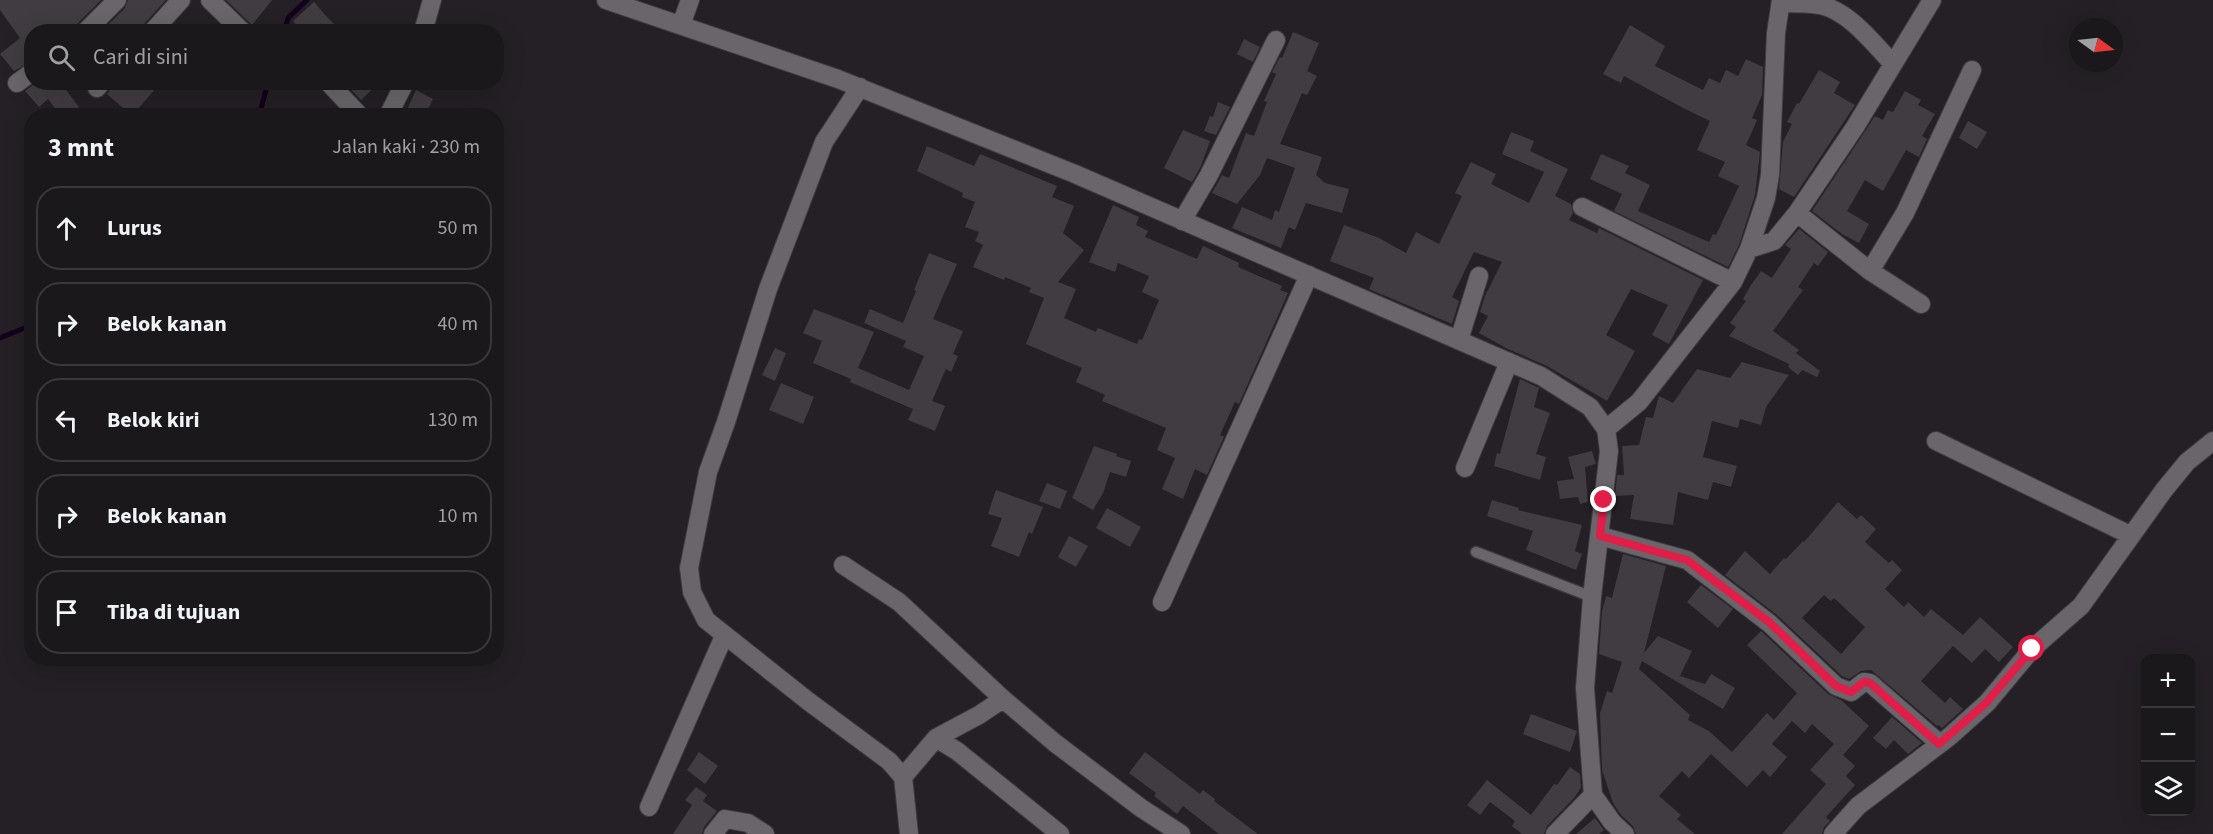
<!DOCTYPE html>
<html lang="id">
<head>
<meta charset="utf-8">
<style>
	body { margin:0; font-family:"Source Sans 3",sans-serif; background:#282529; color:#f1f3f6 }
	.controls { position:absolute; right:18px; bottom:18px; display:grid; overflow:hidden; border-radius:12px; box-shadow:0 6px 24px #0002 }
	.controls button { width:54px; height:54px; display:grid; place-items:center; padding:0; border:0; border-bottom:2px solid #39373b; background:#1b181c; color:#f1f3f6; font:30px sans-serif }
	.compass { position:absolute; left:2069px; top:18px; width:54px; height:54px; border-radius:50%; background:#1b181c; box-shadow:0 6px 24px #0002; rotate:105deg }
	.stop { position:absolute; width:18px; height:18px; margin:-14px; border:4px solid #e11d48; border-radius:50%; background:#fff }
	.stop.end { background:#e11d48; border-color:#fff; box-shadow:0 2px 6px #0008 }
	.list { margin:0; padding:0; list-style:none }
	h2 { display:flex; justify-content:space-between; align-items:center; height:78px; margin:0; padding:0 24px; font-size:26px }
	h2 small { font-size:20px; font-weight:400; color:#a0a0a3 }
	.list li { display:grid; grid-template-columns:39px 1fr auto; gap:18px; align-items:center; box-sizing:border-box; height:84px; margin:0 12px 12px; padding:0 12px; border:2px solid #39373b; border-radius:24px }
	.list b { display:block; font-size:22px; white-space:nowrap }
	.list em { font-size:20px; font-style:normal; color:#a0a0a3 }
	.icon { flex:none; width:33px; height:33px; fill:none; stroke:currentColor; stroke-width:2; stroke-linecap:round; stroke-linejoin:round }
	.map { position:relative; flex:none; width:2213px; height:834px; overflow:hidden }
	.search { position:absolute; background:#1b181c; box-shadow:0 6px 24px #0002; left:24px; top:24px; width:480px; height:66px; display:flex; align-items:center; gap:15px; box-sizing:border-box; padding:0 21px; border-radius:24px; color:#a0a0a3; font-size:22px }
	.panel { position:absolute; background:#1b181c; box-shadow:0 6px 24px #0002; left:24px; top:108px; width:480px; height:558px; border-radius:24px }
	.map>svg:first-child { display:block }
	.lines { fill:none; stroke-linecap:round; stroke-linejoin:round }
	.stream { stroke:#14001c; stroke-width:5 }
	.building { fill:#403c41; fill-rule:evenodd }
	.service-casing { stroke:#3e3c3f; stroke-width:13 }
	.minor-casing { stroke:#3e3c3f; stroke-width:20 }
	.tertiary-casing { stroke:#3e3c3f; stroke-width:20 }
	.service { stroke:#6a656b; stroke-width:10 }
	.minor { stroke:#6a656b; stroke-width:18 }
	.tertiary { stroke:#6a656b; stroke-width:18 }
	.route { stroke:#e11d48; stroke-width:8 }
</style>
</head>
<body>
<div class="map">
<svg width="2213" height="834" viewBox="0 0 2213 834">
	<rect width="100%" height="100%" fill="#242025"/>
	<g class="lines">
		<path class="stream" d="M284 32 288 18 307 0
			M259 116 268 82
			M0 338 32 325"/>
	</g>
	<path class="building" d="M0 0H101L77 24 74 32H32V61L14 71 0 54 20 38 0 10Z
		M128 0H166L144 24 141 32H101L125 8Z
		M226 0H272L252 25Z
		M314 2 326 16 342 32H303L293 21Z
		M1630 25 1665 46 1655 66 1703 90 1709 78 1720 83 1726 70 1738 76 1746 59 1763 67 1762 95 1752 118 1757 120 1746 145 1760 152 1755 195 1739 245 1728 267 1614 211 1622 194 1590 179 1601 154 1629 166 1625 173 1650 185 1638 211 1709 242 1713 234 1716 235 1739 186 1718 176 1725 162 1697 150 1710 121 1685 109 1624 76 1621 83 1603 74Z
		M1293 32 1319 43 1307 71 1317 76 1307 95 1302 93 1280 144 1322 157 1316 175 1325 183 1349 189 1342 213 1306 203 1295 230 1289 227 1281 248 1232 228 1242 207 1272 220 1275 210 1279 212 1295 168 1267 158 1260 175 1237 204 1212 193 1222 175 1229 178 1246 133 1254 136 1267 102 1264 101 1276 74 1272 72 1280 57 1282 58Z
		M1244 39 1260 47 1253 62 1237 54Z
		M1819 70 1840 82 1834 93 1855 105 1794 197 1779 189 1783 142 1792 124 1787 122 1797 103 1799 104Z
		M37 82H60L79 107 68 116H61L48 99 39 107 25 91Z
		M115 82H161L132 116 107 94Z
		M344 82H380L361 100Z
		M416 90 433 99 425 116H404Z
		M1905 91 1921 100 1918 105 1935 114 1922 136 1927 139 1919 157 1906 150 1883 191 1865 180 1847 211 1869 224 1859 243 1842 234 1812 211 1875 116 1883 120 1888 110 1893 112Z
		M1218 102 1230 107 1216 135 1204 131 1210 116 1213 117Z
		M1968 121 1987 132 1977 149 1959 138Z
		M1183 130 1210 141 1201 166 1192 182 1164 168Z
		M1511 132 1534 141 1530 151 1568 169 1555 196 1571 204 1573 213 1569 220 1597 233 1599 228 1703 280 1669 344 1652 335 1668 305 1631 289 1606 335 1635 351 1607 401 1547 366 1506 348 1479 333 1488 316 1480 312 1485 296 1502 262 1474 252 1452 297 1459 301 1452 324 1369 289 1374 278 1330 261 1344 225 1379 238 1406 253 1416 232 1439 244 1462 196 1455 193 1471 162 1496 174 1491 184 1529 203 1544 172 1502 154Z
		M927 146 974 166 980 154 1057 186 1052 197 1074 206 1063 233 1084 250 1058 282 1076 289 1064 318 1096 332 1098 328 1137 344 1139 339 1142 340 1159 300 1142 292 1149 276 1118 263 1115 272 1089 262 1113 205 1139 217 1136 225 1148 231 1145 237 1197 259 1203 246 1239 263 1238 267 1282 286 1280 290 1288 293 1239 404 1235 402 1220 435 1224 437 1207 475 1195 469 1183 499 1162 489 1175 458 1157 450 1166 428 1102 401 1105 395 1076 382 1082 368 1026 344 1044 298 1029 292 1031 288 1005 277 1004 280 973 267 983 245 975 241 979 232 965 227 975 202 962 197 963 193 917 171Z
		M1799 229 1828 252 1818 266 1814 263 1798 287 1803 290 1773 331 1799 350 1796 353 1820 371 1817 377 1802 370 1798 375 1788 367 1789 364 1729 336 1736 327 1730 323 1746 301 1743 299 1751 285 1761 271 1772 278 1791 249 1785 245Z
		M929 253 957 264 933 319 963 331 953 354 958 356 951 372 946 369 932 401 945 406 935 431 908 420 913 409 850 382 851 379 813 363 822 341 803 333 814 309 874 332 858 368 909 390 924 356 903 347 906 341 864 323 870 309 903 323 916 291 914 290Z
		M775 348 786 353 775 381 762 375Z
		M1742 362 1789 375 1766 407 1761 425 1740 419 1738 428 1712 421 1703 457 1737 466 1731 487 1713 482 1708 500 1678 492 1673 525 1630 519 1634 495 1615 496 1617 475H1624L1622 446 1639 445 1646 417 1653 418 1659 396 1673 403 1697 369 1730 378Z
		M1520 379 1539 388 1534 407 1550 413 1536 454 1546 457 1540 480 1494 466 1497 453 1500 454Z
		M781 383 814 397 803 424 769 410Z
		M1094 446 1117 454 1116 456 1131 461 1126 477 1110 472 1103 493 1093 510 1072 498Z
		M1592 451 1596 464 1585 467 1588 502 1580 504 1578 497 1560 499 1557 481 1574 479 1568 457Z
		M1047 483 1067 491 1060 509 1039 501Z
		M996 490 1043 507 1032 534 1029 532 1019 557 991 546 1002 518 988 514Z
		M1492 500 1519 508 1518 510 1582 525 1575 551 1582 554 1576 570 1526 550 1533 531 1487 516Z
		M1838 502 1857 519 1861 515 1876 529 1865 542 1889 563 1892 560 1902 570 1885 589 1904 607 1908 602 1924 617 1931 609 1963 635 1980 617 2013 647 1999 662 1985 649 1972 663 1953 646 1921 681 1945 703 1950 697 1963 709 1942 728 1938 725 1937 726 1871 670 1861 671 1849 679 1842 676 1777 615 1725 575 1745 551 1770 574 1784 558 1786 559 1803 541 1804 542ZM1824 595 1831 601 1834 598 1865 627 1841 654 1802 618Z
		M1107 508 1141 527 1130 547 1096 528Z
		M1069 536 1088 546 1076 567 1058 557Z
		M1623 554 1666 566 1644 653 1658 636 1692 651 1680 676 1705 684 1711 674 1735 688 1723 709 1642 661 1639 669 1690 715 1688 720 1709 731 1732 752 1767 713 1774 720 1797 693 1747 645 1761 631 1828 694 1841 700 1869 726 1843 755 1855 766 1846 776 1855 785 1826 817 1830 821 1824 827 1822 834H1782L1826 784 1810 770 1834 744 1812 724 1805 733 1792 721 1772 744 1787 757 1770 777 1763 770 1747 787 1711 754 1689 778 1682 771 1659 796 1681 815 1677 819 1695 834H1636L1633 826 1621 815 1613 803 1602 770 1600 713 1607 691 1612 693 1622 662 1599 654 1602 611 1606 596 1612 598Z
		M1701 585 1733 609 1718 628 1687 602Z
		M1531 714 1577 731 1570 752 1523 734Z
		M1892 717 1922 743 1908 754 1894 740 1886 749 1873 738Z
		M699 752 718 766 705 784 687 770Z
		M1145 752 1200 794 1203 790 1215 799 1214 801 1258 834H1219L1183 806 1177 814 1154 796 1156 793 1129 773Z
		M1570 767 1580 774 1581 788 1574 798 1547 826 1544 834H1522L1512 826 1515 821 1490 802 1480 815 1467 805 1487 780 1531 815 1554 784 1557 785Z
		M696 787 707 795 703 801 717 811 704 827 702 834H673L692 805 685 800Z
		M1595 818 1604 830 1599 834H1576Z"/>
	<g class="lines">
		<g class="service-casing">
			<path id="service" d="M1476 552 1592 597"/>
		</g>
		<g class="minor-casing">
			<path id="minor" d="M210 0 243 32
				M1782 3C1794 3 1807 3 1820 5 1849 11 1873 43 1893 64
				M681 25 690 0
				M85 32 117 0
				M152 32 181 0
				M423 32 432 0
				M328 82 360 116
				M17 83 32 72
				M860 87 824 142 768 289 726 422 708 472 689 568 692 592 706 620 808 701 889 761 903 777 909 834
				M97 88 102 82
				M388 116 405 82
				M1582 207 1733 282
				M1797 213 1870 271 1921 304
				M1182 221 1209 175 1276 40
				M1749 249 1774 241 1797 213 1855 127 1932 0
				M1870 271 1905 213 1972 70
				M1459 340 1479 276
				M1606 429 1639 402 1733 282 1749 249 1766 198 1770 175 1776 33 1781 0
				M1936 441 2130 535
				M1465 468 1509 362
				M1600 536 1687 560 1769 623 1836 686 1851 692 1864 682 1870 683 1939 743
				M843 565 899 602 1003 699 1055 743 1141 808 1181 834
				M1162 602 1309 275
				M936 738 957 751 1060 834
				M903 777 936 738 979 715 1003 699
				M649 807 724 636
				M713 834 725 819 748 823 765 834
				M1555 834 1593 795
				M1833 834 1858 806 1949 737 1987 703 2032 649 2081 606 2164 490 2187 462 2213 441"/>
		</g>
		<g class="tertiary-casing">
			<path id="tertiary" d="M606 0 838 79 1075 174 1541 376 1590 407 1606 429 1609 451 1592 597 1585 688 1593 795 1612 822 1625 834"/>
		</g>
		<use href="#service" class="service"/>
		<use href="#minor" class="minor"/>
		<use href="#tertiary" class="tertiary"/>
	</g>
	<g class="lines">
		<path class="route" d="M1604 500 1600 536 1687 560 1769 622 1836 686 1851 692 1864 682 1870 683 1939 744 1986 703 2032 649"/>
	</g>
</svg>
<div class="controls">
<button>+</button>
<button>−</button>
<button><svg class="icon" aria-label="layers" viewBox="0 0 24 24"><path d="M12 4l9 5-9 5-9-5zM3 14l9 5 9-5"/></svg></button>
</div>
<svg class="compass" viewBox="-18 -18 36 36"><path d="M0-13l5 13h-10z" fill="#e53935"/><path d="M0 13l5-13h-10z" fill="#a0a0a3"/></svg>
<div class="stop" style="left:2032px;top:649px"></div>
<div class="stop end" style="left:1604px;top:500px"></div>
<div class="search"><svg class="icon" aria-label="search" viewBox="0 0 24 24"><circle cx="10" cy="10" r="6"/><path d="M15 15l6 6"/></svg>Cari di sini</div>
<section class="panel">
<h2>3 mnt<small>Jalan kaki · 230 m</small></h2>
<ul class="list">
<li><svg class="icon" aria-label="ahead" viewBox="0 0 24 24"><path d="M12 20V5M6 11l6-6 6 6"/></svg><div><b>Lurus</b></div><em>50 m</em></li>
<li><svg class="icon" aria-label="right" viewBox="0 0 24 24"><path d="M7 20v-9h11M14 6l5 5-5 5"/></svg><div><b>Belok kanan</b></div><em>40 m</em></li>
<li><svg class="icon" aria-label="left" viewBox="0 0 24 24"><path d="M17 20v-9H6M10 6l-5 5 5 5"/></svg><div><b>Belok kiri</b></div><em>130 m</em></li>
<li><svg class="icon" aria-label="right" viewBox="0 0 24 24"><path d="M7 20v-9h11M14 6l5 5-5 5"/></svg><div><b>Belok kanan</b></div><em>10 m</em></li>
<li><svg class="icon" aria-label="arrive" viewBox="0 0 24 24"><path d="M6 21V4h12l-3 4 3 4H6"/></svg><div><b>Tiba di tujuan</b></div></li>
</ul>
</section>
</div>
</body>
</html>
